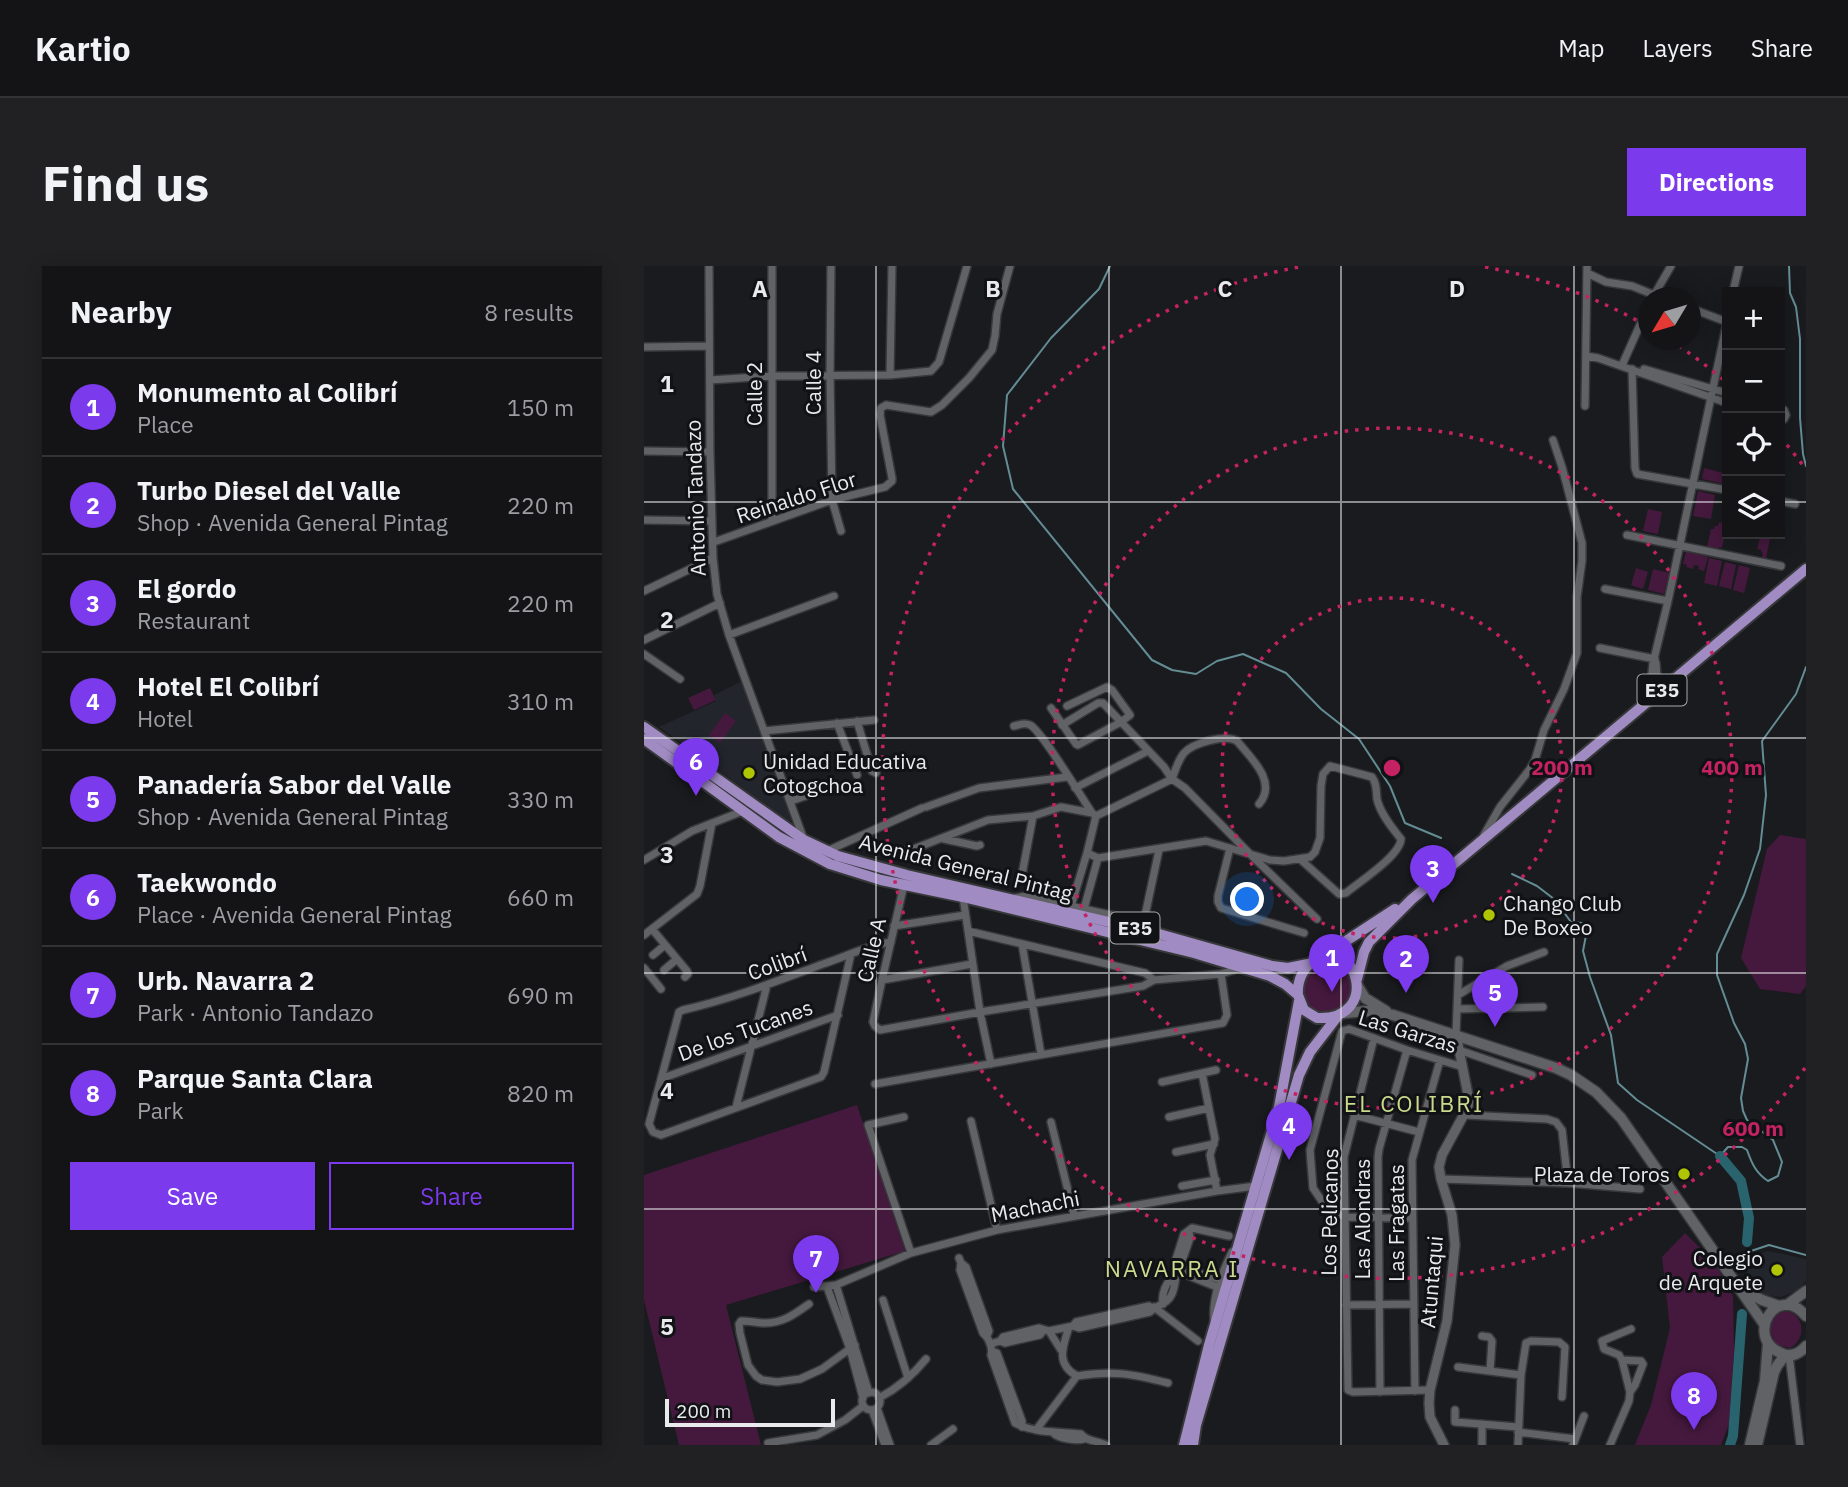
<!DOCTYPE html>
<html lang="en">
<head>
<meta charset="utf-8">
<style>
	body { margin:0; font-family:"IBM Plex Sans",sans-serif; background:#212123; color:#f1f3f6 }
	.controls { position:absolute; right:21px; top:21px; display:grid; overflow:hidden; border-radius:0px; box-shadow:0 4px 18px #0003 }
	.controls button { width:63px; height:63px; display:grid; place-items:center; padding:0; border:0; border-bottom:2px solid #333335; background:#141416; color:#f1f3f6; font:35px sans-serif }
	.compass { position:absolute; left:994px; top:21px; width:63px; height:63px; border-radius:50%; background:#141416; box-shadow:0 4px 18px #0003; rotate:232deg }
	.scale { position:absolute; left:21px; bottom:18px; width:170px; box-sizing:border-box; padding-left:7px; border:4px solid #eaeaed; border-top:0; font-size:19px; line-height:24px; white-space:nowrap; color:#eaeaed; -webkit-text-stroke:5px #111215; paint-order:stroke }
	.you { position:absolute; left:604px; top:634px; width:24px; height:24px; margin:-18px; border:5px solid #fff; border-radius:50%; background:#1a73e8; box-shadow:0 0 0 10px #1a73e833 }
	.badge { display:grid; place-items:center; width:46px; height:46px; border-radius:50%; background:#7c3aed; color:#fff; font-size:23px; font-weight:700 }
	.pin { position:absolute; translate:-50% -58px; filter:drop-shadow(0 2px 4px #0008) }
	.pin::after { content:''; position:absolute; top:37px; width:24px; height:21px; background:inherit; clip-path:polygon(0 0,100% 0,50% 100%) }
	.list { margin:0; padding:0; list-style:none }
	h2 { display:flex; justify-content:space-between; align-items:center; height:91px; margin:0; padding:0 28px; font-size:30px }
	h2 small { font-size:23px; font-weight:400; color:#9d9ea1 }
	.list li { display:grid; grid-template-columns:46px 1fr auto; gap:21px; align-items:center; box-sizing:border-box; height:98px; padding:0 28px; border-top:2px solid #333335 }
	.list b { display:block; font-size:26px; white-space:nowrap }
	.list p { margin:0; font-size:23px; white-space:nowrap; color:#9d9ea1 }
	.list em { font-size:23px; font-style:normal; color:#9d9ea1 }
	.actions { display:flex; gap:14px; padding:21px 28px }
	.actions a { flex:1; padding:16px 0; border:2px solid #7c3aed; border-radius:0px; text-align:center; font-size:24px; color:#7c3aed }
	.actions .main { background:#7c3aed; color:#fff }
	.icon { flex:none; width:38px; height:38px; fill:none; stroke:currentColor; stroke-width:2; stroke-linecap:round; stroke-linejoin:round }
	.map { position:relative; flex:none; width:1162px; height:1179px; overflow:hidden; border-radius:0px }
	header { display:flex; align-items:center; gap:42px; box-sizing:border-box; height:98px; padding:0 35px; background:#141416; border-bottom:2px solid #333335 }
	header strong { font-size:33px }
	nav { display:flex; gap:38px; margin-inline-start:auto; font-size:24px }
	.intro { display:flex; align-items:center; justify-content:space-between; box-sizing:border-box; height:168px; padding:0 42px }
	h1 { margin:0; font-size:49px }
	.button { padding:18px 32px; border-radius:0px; background:#7c3aed; color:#fff; font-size:24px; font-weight:700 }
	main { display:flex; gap:42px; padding:0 42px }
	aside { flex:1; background:#141416; border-radius:0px; box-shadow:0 4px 18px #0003 }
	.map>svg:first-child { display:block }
	.built { fill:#23252d }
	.green { fill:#45193e }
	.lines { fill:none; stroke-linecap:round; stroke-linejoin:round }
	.stream { stroke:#638c94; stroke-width:2 }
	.river { stroke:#29646e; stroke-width:10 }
	.minor-casing { stroke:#37383a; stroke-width:10 }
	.tertiary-casing { stroke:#37383a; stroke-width:12 }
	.secondary-casing { stroke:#37383a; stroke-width:13 }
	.trunk-casing { stroke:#37383a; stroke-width:14 }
	.minor { stroke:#616266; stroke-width:7 }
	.tertiary { stroke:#616266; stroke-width:9 }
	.secondary { stroke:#616266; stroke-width:10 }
	.trunk { stroke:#a08bc2; stroke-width:10 }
	.grid { fill:none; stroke:#eaeaed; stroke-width:2; stroke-opacity:0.55 }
	.ring { fill:none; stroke:#c42262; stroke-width:3.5; stroke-dasharray:3.5 7 }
	.poi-dot { fill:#b0c503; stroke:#111215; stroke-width:2.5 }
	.labels { text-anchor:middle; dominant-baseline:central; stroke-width:6; stroke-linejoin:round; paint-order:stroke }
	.shield { fill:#111215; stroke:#a9a9ac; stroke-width:2 }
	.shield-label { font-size:19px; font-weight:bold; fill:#eaeaed }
	.street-label { font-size:21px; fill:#eaeaed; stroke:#111215 }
	.poi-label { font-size:21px; fill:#eaeaed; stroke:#111215; text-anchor:start }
	.neighbourhood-label { font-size:23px; letter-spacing:2px; fill:#cad98c; stroke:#111215 }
	.grid-label { font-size:23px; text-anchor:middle; font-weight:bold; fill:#eaeaed; stroke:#111215; stroke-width:6; stroke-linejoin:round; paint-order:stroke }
	.centre { fill:#c42262; stroke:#111215; stroke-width:3.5 }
	.ring-label { font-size:21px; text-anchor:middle; font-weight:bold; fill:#c42262; stroke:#111215; stroke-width:6; stroke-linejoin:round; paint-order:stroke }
</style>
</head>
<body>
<header>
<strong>Kartio</strong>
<nav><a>Map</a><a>Layers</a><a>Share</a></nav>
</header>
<div class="intro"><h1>Find us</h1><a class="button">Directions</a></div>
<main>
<aside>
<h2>Nearby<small>8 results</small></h2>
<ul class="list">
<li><span class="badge">1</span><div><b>Monumento al Colibrí</b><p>Place</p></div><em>150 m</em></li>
<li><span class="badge">2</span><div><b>Turbo Diesel del Valle</b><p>Shop · Avenida General Pintag</p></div><em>220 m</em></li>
<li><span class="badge">3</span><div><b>El gordo</b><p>Restaurant</p></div><em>220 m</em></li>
<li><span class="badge">4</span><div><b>Hotel El Colibrí</b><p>Hotel</p></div><em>310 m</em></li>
<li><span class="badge">5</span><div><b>Panadería Sabor del Valle</b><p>Shop · Avenida General Pintag</p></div><em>330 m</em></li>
<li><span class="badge">6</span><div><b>Taekwondo</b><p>Place · Avenida General Pintag</p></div><em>660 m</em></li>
<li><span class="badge">7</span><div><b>Urb. Navarra 2</b><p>Park · Antonio Tandazo</p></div><em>690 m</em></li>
<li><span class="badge">8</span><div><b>Parque Santa Clara</b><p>Park</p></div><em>820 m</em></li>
</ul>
<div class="actions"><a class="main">Save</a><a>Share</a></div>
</aside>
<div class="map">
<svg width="1162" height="1179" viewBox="0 0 1162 1179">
	<rect width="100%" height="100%" fill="#1a1b1e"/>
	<path class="built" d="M98 415 148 553 146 556 15 461 72 435 70 429Z
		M1124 985 1162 993V1015L1152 1025 1137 1031 1121 1029 1102 1016 1106 991Z"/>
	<path class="green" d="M1060 202 1083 208 1080 209V213L1082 214 1081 218 1058 213Z
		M1054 225 1071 229 1067 253 1049 250Z
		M1004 243 1018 246 1014 268 999 265Z
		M1075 256 1083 258 1078 282 1075 281 1074 284 1063 281 1067 263H1070L1071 260H1074Z
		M1117 268H1127L1122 292H1118L1119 288 1117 284 1113 283Z
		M1042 285 1064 291 1060 305 1054 303 1055 300 1050 299 1049 303 1042 301 1043 299 1039 298Z
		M1065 292 1078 295 1073 320 1060 317Z
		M1081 296 1092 299 1087 323 1075 320Z
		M1095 299 1106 302 1100 327 1089 324Z
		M992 302 1004 306 999 323 987 319Z
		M1009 303 1025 307 1020 328 1004 324Z
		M66 422 72 434 50 444 44 432Z
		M81 447 92 455 76 477 65 469Z
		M1136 569 1162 573V720L1156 728 1116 723 1097 692 1123 583Z
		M684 697C727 696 706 761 670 745 644 733 664 703 684 697Z
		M213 839 261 985 82 1039 117 1179H35L0 1034V909Z
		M1041 967 1070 996 1089 1030 1090 1085 1085 1158 1077 1179H991L1007 1139 1026 1062 1018 991Z
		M1141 1045C1162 1048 1162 1074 1146 1082L1133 1079C1123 1066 1124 1049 1141 1045Z"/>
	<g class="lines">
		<path class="stream" d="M466 0 455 23 407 72 363 129 359 180 369 223 508 394 528 404 552 408 573 395 599 388 642 407 677 443 715 473 746 520 761 557 797 572
			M1145 0 1146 27 1152 41 1156 73V152L1159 188 1162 200
			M868 608 893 620 910 633 927 656 938 657 944 659 939 685 946 711 967 769 974 817 993 834 1076 890 1084 881H1098L1103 884C1108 898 1112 907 1124 915L1134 910 1138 896 1129 874 1103 854 1099 845 1097 832 1104 793 1101 778 1090 757 1073 709V688L1100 629 1116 583 1122 529 1118 475 1152 428 1162 401
			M1104 986 1125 979 1162 989"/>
		<path class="river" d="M1076 890 1097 915 1105 952 1103 976
			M1086 1179 1089 1170 1098 1048"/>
		<g class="minor-casing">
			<path id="minor" d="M65 0 66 186 69 292 73 328 85 369 160 574
				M128 0V255
				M187 0 186 108 188 234 197 265
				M943 7 962 16 988 20 1018 32
				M1089 26 1095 0
				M1009 31 1027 0
				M1046 42 1083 56
				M0 81 65 80
				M942 90 954 92 1083 137
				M979 97 1004 41
				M988 103 991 202 993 208 1083 224
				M1000 103 1083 127
				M246 109 248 0
				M66 114 128 110 246 109 287 105 295 96 323 0
				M941 140 943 0
				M1136 143 1140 144 1142 149 1140 153 1136 155
				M0 185 66 186
				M1136 235 1151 238
				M0 254 68 255
				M983 269 1137 300
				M70 276 188 234 241 221 248 215V212L236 149 237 142 242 139 287 146 298 139 325 112 348 84 351 70 353 48 366 0
				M961 323 1024 335
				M0 325 69 292
				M85 369 190 330
				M0 374 76 337
				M956 382 1011 393
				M0 388 36 413
				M1012 397 1013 411 1019 423
				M1005 435 1009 397 1024 335 1083 56
				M407 442 432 478 434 479 477 456 486 449 468 424 463 421 423 440
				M213 455 228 505 232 507
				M193 457 213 509
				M418 459 454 437H459L520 501 528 513 541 522 607 589 673 653
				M370 460C375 459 381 456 386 459 397 464 438 532 448 547
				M120 465 230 454
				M431 522 504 485
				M147 535 170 527
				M282 541 335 522 423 511
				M452 550 528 513C531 505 534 494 540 487 549 477 581 468 593 475 607 492 634 516 615 538
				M840 569 856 541 886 503 891 494 900 464 920 423 933 387V331L938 295V277L918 201 909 174
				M300 573 333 580 336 579
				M586 582 574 630V636L577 642 660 667
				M183 585 278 542
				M253 586 267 584 344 554 389 550 417 541 448 547 452 550
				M443 587 454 592 562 575 626 594 640 595 666 591 671 586 676 572 677 520 679 508 686 500 728 511C733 518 732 524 733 533 736 547 748 562 757 573 756 590 715 616 702 627L695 628 656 593
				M0 594 48 565 99 545
				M377 614 389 550
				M260 619 238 714 229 756 231 760 236 764 336 746 499 720 510 714 577 708 596 702
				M319 631 336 746 347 798
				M371 632 382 630 489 654 499 664
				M427 640 443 587 452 550
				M440 643 454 592
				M502 645 515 584
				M250 660 321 649
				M8 663 43 705 44 708 41 711
				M324 665 501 707 510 714
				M0 669 53 628 56 620 68 557
				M378 678 397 788
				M207 688 180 806 177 811 17 869 9 866 5 858 35 746 39 744C88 733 133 715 179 698 201 691 224 679 247 676
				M9 689 21 679
				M0 702 17 723
				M20 704 33 693
				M238 714 328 698
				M814 729 863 700 900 686
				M813 743 899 741
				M812 768 815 694
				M730 772 700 891 704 1124 709 1126 786 1124
				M815 784 888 809
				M558 807 571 873 566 889 573 925
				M19 812 194 749
				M518 816 572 804
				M231 818 579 757 583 749 577 708
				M92 841 123 719
				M710 849 775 866
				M821 849 903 853 912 856 918 864 924 917
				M260 851 224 859 267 987
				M525 851 565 842
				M327 855 353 964
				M407 856 430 949
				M532 886 570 878
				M797 913 924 917 996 923
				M538 920 572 914
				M768 952 701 951 684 944 669 922 666 884 698 765 705 763 763 784 819 801
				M315 992 317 997 316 1004 339 1067C345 1072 349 1082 347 1089L371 1157C392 1168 415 1165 437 1168 443 1176 453 1174 462 1179
				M317 997 322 1001 345 1065 343 1070
				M535 998 532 993 540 968 548 962 585 970
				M533 1005 542 1003 576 1014
				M533 1005 573 1021
				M192 1019 225 1127
				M170 1021 192 1019 267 987 353 964 573 925 612 920
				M183 1021 206 1083 219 1132
				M239 1034 264 1112
				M165 1038C151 1048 139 1057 121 1057 113 1057 106 1055 97 1055L95 1058 96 1067 104 1099 112 1110 118 1114 133 1116 156 1113 178 1103 211 1079
				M519 1038C517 1028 522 1015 531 1010
				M702 1039 769 1038
				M510 1041 554 1075
				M570 1054C568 1030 578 1007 588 986
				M429 1060 432 1056 505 1040 508 1043
				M425 1061C419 1080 411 1098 433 1110
				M405 1065 417 1084
				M838 1070 845 1071 848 1075 846 1105
				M356 1075 361 1077 396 1069 399 1065
				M346 1078 356 1075 359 1071 395 1062 405 1065 429 1060 435 1062 506 1046C513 1038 523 1039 528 1028 533 1017 530 1005 538 995L546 972 545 965
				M348 1085 353 1087 378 1155V1161
				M1145 1089 1156 1179
				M978 1094 997 1095 999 1098 991 1119 986 1126
				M814 1101 877 1109 874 1179
				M877 1109 882 1077 887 1075 915 1076 921 1081 918 1131
				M771 1125 768 894 796 794
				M736 1126 734 891 735 883 763 784
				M218 1135a9 9 0 1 1 18 0a9 9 0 1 1-18 0Z
				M235 1132C254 1122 269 1109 282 1093
				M233 1142 246 1179
				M228 1144 241 1179
				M811 1144V1156L874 1161
				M392 1164 433 1110C469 1104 489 1108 524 1117
				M408 1166C414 1173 432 1175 440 1173
				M874 1166 931 1173
				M124 1177 173 1169 201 1154 219 1140
				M287 1179 309 1163
				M838 1179V1158
				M929 1179 940 1150
				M966 1179 985 1135 986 1126 978 1094 975 1089 960 1083 958 1075 987 1063"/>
		</g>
		<g class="tertiary-casing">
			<path id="tertiary" d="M800 1179 786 1151 785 1137 786 1124 803 1055 811 979 808 949 797 913 795 901 798 889 824 841 825 834 812 768"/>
		</g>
		<g class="secondary-casing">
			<path id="secondary" d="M713 719 721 732 742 745
				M700 747 723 745 749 749 912 802 927 809 952 826 977 852 1120 1058
				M1102 1026 1118 1034 1135 1040
				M1143 1039 1162 1025
				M1162 1050C1132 1015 1100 1072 1137 1087 1147 1092 1155 1088 1162 1080
				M1106 1179 1121 1115 1124 1077
				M1113 1179 1130 1106 1133 1100 1141 1089"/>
		</g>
		<g class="trunk-casing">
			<path id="trunk" d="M0 461 160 574 194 590 263 609 508 666 628 700 644 702 664 698
				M0 473 135 571 186 598 237 614 319 631 550 687 626 710 641 718 654 729 660 744 673 752C739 755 712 665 669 695 658 704 653 715 654 729
				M679 690 751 643
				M713 713 720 686 725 676 768 633 1162 303
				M540 1179 565 1079 635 841 655 735
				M549 1179 552 1159 655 809 666 786 693 751"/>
		</g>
		<use href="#minor" class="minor"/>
		<use href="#tertiary" class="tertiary"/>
		<use href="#secondary" class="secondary"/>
		<use href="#trunk" class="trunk"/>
	</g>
	<path class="grid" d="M232 0V1179M465 0V1179M697 0V1179M930 0V1179M0 236H1083M1136 236H1162M0 472H1162M0 707H1162M0 943H1162"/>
	<g class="ring">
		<circle cx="748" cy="502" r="170"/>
		<circle cx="748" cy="502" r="340"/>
		<path d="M1161 802A510 510 0 1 1 655 1M841 1A510 510 0 0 1 1003 60M1026 74A510 510 0 0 1 1083 117M1136 171A510 510 0 0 1 1161 202"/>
	</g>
	<g class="poi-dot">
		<circle cx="105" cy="507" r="7"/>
		<circle cx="845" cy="649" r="7"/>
		<circle cx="1040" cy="908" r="7"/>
		<circle cx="1133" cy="1004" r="7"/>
	</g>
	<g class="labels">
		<g class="shield">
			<rect x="993.5" y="408.5" width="49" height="31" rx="5"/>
			<rect x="466.5" y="646.5" width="49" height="31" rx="5"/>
		</g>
		<g class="shield-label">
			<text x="1018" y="424">E35</text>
			<text x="491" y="662">E35</text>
		</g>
		<g class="street-label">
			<text transform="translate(169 117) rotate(-90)">Calle 4</text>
			<text transform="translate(110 128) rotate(-90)">Calle 2</text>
			<text transform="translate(152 231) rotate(-18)">Reinaldo Flor</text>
			<text transform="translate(51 232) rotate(-92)">Antonio Tandazo</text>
			<text transform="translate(322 601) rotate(14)">Avenida General Pintag</text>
			<text transform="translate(227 684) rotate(-77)">Calle A</text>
			<text transform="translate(133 697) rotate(-20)">Colibrí</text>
			<text transform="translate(101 764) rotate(-20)">De los Tucanes</text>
			<text transform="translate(764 765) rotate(17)">Las Garzas</text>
			<text transform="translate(391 940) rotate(-11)">Machachi</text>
			<text transform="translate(685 946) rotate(-89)">Los Pelicanos</text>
			<text transform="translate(718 953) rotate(-90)">Las Alondras</text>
			<text transform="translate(752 957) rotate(-90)">Las Fragatas</text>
			<text transform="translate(787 1016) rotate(-85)">Atuntaqui</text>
		</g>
		<g class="poi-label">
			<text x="119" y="495">Unidad Educativa<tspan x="119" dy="24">Cotogchoa</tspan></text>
			<text x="859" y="637">Chango Club<tspan x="859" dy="24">De Boxeo</tspan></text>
			<text x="1026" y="908" text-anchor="end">Plaza de Toros</text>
			<text x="1119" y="992" text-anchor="end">Colegio<tspan x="1119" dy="24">de Arquete</tspan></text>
		</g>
		<g class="neighbourhood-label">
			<text x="770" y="837">EL COLIBRÍ</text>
			<text x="528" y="1002">NAVARRA I</text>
		</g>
	</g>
	<g class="grid-label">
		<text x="116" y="31">A</text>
		<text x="349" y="31">B</text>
		<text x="581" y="31">C</text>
		<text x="813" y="31">D</text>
		<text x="23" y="126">1</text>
		<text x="23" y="362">2</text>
		<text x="23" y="597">3</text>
		<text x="23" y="833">4</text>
		<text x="23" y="1069">5</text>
	</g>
	<circle cx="748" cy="502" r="10" class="centre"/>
	<g class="ring-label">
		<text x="918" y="509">200 m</text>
		<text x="1088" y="509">400 m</text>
		<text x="1109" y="870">600 m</text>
	</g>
</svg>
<div class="controls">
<button>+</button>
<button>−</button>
<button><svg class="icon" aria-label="locate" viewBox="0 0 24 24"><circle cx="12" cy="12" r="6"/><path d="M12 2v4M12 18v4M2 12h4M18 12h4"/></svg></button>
<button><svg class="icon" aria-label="layers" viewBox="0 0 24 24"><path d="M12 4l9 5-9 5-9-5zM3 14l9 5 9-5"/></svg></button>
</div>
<svg class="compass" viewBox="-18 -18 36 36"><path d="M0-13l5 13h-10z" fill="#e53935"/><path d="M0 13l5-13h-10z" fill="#9d9ea1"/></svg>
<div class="scale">200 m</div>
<div class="you"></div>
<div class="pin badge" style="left:688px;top:726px">1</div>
<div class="pin badge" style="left:762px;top:727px">2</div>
<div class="pin badge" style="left:789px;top:637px">3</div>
<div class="pin badge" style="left:645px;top:894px">4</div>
<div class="pin badge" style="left:851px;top:761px">5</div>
<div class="pin badge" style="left:52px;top:530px">6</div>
<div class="pin badge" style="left:172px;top:1027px">7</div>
<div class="pin badge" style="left:1050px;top:1164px">8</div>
</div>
</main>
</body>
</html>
